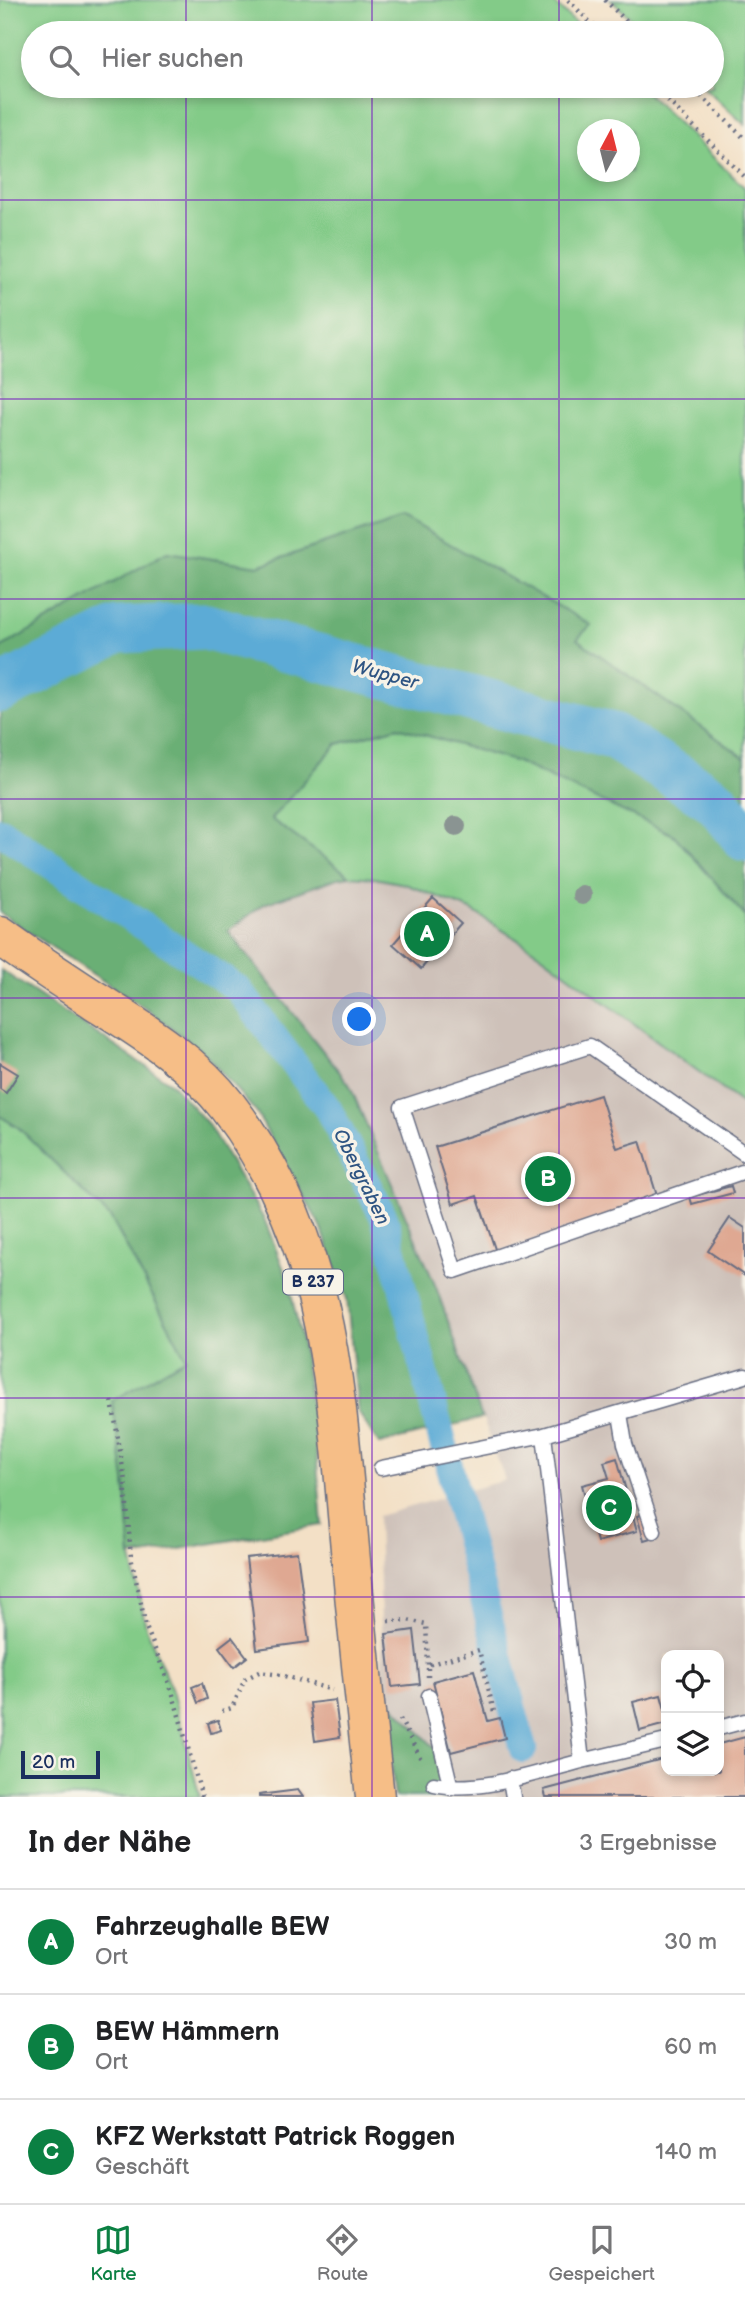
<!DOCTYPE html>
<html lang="de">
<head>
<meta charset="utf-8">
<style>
	body { margin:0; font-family:"Balsamiq Sans",sans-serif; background:#f6f6f6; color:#202124 }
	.controls { position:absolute; right:21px; bottom:21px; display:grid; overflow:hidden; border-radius:14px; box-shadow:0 4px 10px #0003 }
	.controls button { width:63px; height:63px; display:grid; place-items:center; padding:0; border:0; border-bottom:2px solid #e0e0e0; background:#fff; color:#202124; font:35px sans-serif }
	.compass { position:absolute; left:577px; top:119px; width:63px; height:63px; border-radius:50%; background:#fff; box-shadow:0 4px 10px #0003; rotate:7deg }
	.scale { position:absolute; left:21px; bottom:18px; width:79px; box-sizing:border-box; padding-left:7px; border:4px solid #1b2f5e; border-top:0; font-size:19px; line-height:24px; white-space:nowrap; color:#1b2f5e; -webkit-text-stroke:5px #f7f3e8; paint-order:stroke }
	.you { position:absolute; left:360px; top:1020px; width:24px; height:24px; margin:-18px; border:5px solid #fff; border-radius:50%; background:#1a73e8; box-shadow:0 0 0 10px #1a73e833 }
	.badge { display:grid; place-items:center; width:46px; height:46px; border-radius:50%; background:#0b8043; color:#fff; font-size:23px; font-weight:700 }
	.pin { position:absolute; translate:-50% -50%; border:4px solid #fff; box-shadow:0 2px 7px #0006 }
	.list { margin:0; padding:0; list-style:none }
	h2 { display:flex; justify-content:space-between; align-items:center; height:91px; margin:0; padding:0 28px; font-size:30px }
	h2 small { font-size:23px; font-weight:400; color:#757577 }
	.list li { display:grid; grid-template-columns:46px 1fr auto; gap:21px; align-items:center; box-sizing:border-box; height:105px; padding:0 28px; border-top:2px solid #e0e0e0 }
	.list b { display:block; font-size:26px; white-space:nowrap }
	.list p { margin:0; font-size:23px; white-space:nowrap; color:#757577 }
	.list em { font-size:23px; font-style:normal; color:#757577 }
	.icon { flex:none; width:38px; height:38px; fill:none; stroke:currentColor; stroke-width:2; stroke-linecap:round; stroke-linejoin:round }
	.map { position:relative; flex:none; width:745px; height:1797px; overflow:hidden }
	.search { position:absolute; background:#fff; box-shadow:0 4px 10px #0003; left:21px; right:21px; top:21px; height:77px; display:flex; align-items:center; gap:18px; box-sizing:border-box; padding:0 24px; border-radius:38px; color:#757577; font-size:26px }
	.sheet { height:406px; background:#fff }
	nav { display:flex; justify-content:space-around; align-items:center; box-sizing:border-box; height:98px; border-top:2px solid #e0e0e0; background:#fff; font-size:19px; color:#757577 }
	nav a { display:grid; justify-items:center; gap:4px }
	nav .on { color:#0b8043 }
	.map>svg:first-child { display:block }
	.industrial { fill:#cec1b9; fill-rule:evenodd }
	.green { fill:#83cb88; stroke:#4f7d73; stroke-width:2; fill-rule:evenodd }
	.forest { fill:#6aaf74; stroke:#426f69; stroke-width:2 }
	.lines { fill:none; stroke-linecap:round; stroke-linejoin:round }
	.canal { stroke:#5cabd6; stroke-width:28 }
	.river { stroke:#5cabd6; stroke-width:47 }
	.building { fill:#dfa892 }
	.lane-casing { stroke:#676d82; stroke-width:17 }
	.primary-casing { stroke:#676d82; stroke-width:41 }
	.path { stroke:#676d82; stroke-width:4.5; stroke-dasharray:2 5; stroke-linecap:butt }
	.lane { stroke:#fff; stroke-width:14 }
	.primary { stroke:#f6be87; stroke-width:38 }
	.tree { fill:#8a9492 }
	.grid { fill:none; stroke:#7b2cbf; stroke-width:2; stroke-opacity:0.55 }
	.labels { text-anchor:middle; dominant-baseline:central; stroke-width:7; stroke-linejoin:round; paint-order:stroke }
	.shield { fill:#f7f3e8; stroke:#5d6a87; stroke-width:2 }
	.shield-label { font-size:16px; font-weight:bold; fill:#1b2f5e }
	.water-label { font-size:19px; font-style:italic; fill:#2e5482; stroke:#f7f3e8 }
</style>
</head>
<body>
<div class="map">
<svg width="745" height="1797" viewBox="0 0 745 1797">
	<rect width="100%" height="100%" fill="#f7f3e8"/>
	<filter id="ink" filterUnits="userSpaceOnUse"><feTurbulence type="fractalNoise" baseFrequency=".0143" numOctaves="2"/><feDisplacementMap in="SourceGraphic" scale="14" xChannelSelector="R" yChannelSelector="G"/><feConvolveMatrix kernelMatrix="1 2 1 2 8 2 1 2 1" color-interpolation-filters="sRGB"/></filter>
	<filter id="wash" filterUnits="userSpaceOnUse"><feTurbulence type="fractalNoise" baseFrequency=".00686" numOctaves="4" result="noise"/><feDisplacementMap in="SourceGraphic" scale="28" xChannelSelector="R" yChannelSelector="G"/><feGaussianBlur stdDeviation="1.57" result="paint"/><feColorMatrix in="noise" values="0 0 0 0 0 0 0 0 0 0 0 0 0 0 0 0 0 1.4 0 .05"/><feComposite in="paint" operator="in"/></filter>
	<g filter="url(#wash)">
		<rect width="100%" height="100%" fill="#f3e0c6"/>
		<path class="industrial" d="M350 876 375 878 405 884 471 910 540 954 745 1104V1797H393L383 1689 378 1516 505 1480 436 1287 228 931 264 904 338 878ZM666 1655H719V1771H666Z"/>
		<path class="green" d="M0 0H551L586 33H33V86H640L745 188V758L576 639 590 625 403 517 258 566 167 552 0 648ZM588 130H630V172H588Z
			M611 0H745V125L703 86H712V33H647Z
			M398 727 517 762 674 835 745 916V1106L540 954 471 910 405 884 375 878 350 876 270 819 337 744Z
			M0 1116 19 1128 111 1218 186 1358 125 1480 131 1557 146 1627 172 1691 200 1797H0Z"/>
		<path class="forest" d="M403 517 591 625 577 639 745 758V916L674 835 517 762 398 727 337 744 271 819 350 876 338 878 264 904 228 931 349 1084 436 1287 482 1418 379 1444 358 1412 347 1299 321 1227 256 1112 204 1053 152 1013 0 913V648L167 552 258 566Z
			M1 970 172 1084 208 1124 265 1221 288 1280 303 1347 315 1436 322 1525 131 1557 125 1480 112 1401 186 1358 111 1218 19 1128 0 1116Z
			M384 1696 440 1753 451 1788 445 1797H395Z"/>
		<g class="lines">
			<path class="canal" d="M0 831 238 989 328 1109 384 1217 523 1749"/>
			<path class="river" d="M0 689 118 630 202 626 613 736 716 801 745 838"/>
		</g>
		<g id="blocks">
			<path class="building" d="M433 898 461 923 421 969 393 944Z
				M0 1063 18 1074 6 1093 0 1089Z
				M600 1095 617 1148 640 1141 658 1199 496 1252 477 1196 453 1204 435 1147Z
				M731 1186 733 1193 692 1204 690 1197Z
				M730 1218 745 1228V1276L708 1251Z
				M617 1458 637 1531 597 1542 582 1485 609 1478 604 1462Z
				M647 1513 654 1537 644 1540 637 1516Z
				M297 1552 309 1642 257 1649 246 1558Z
				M414 1630 420 1684 392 1687 386 1634Z
				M232 1637 247 1657 234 1667 219 1647Z
				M474 1670 488 1721 500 1718 505 1738 451 1752 433 1681Z
				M202 1683 207 1699 198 1703 192 1687Z
				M661 1695 666 1713V1724L640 1731 633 1702Z
				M335 1700 340 1737 315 1741 310 1703Z
				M218 1720 221 1730 211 1733 208 1723Z
				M745 1737V1797H546L544 1790 666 1758V1771H719V1744Z
				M298 1790 303 1797H259V1795Z"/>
		</g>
	</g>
	<g filter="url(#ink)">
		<use href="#blocks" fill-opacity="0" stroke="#676d82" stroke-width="2"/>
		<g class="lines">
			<g class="lane-casing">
				<path id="lane" d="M745 1154 590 1046 402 1107 455 1271 745 1171
					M620 1414 625 1444 654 1531
					M381 1468 544 1435 745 1376
					M429 1696 451 1788
					M719 1728 745 1721
					M582 1761 666 1741
					M510 1779 513 1797
					M434 1784C479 1794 538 1772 582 1761L544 1435"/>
			</g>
			<g class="primary-casing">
				<path id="primary" d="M0 936C31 959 64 980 96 1001 143 1031 194 1062 228 1107 330 1240 336 1389 350 1549 357 1632 366 1714 375 1797"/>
			</g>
			<path class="path" d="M568 0 601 33
				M605 0 638 33
				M653 86 745 177
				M691 86 745 139
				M112 1401 125 1481 131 1557 146 1627 172 1691 202 1797
				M388 1621 407 1620 426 1624 428 1665
				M428 1677V1665L479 1650 494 1712
				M222 1711 232 1708 245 1679 259 1672 281 1675 332 1690
				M400 1719 422 1761"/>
			<use href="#lane" class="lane"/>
			<use href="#primary" class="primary"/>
		</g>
		<g class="tree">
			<circle cx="456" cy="826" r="10"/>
			<circle cx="582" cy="895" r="10"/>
		</g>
	</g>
	<path class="grid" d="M186 0V33M372 0V33M559 0V33M186 86V1797M372 86V1797M559 86V1797M0 200H745M0 399H745M0 599H745M0 799H745M0 998H745M0 1198H745M0 1398H745M0 1597H745"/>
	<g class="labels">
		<rect class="shield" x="283" y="1269.5" width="60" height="25" rx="5"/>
		<g class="shield-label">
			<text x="313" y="1282">B 237</text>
		</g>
		<g class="water-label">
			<text transform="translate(385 675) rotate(15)">Wupper</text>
			<text transform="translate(361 1177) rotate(64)">Obergraben</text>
		</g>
	</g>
</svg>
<div class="controls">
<button><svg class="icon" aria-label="locate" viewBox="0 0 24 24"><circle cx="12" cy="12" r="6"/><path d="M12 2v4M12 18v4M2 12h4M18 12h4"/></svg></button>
<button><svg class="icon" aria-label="layers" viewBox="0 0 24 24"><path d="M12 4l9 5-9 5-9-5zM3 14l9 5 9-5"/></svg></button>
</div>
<svg class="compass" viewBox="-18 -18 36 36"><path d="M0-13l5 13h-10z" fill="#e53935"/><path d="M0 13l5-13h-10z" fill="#757577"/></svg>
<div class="scale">20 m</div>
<div class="you"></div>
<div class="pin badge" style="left:427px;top:934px">A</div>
<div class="pin badge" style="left:548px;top:1179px">B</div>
<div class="pin badge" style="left:609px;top:1508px">C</div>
<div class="search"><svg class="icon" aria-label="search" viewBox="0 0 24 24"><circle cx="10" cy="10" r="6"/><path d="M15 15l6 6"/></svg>Hier suchen</div>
</div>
<section class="sheet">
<h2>In der Nähe<small>3 Ergebnisse</small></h2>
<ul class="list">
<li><span class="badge">A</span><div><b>Fahrzeughalle BEW</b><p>Ort</p></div><em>30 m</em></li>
<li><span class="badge">B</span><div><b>BEW Hämmern</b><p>Ort</p></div><em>60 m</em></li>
<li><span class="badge">C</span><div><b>KFZ Werkstatt Patrick Roggen</b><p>Geschäft</p></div><em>140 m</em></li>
</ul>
</section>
<nav>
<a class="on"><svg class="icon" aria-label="map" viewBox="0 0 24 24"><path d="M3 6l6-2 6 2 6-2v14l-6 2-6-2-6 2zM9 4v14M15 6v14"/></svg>Karte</a>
<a><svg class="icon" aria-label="directions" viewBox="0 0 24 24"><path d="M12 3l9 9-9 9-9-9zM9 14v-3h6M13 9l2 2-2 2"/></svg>Route</a>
<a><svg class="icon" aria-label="saved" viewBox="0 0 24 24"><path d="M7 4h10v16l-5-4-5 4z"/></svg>Gespeichert</a>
</nav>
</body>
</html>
